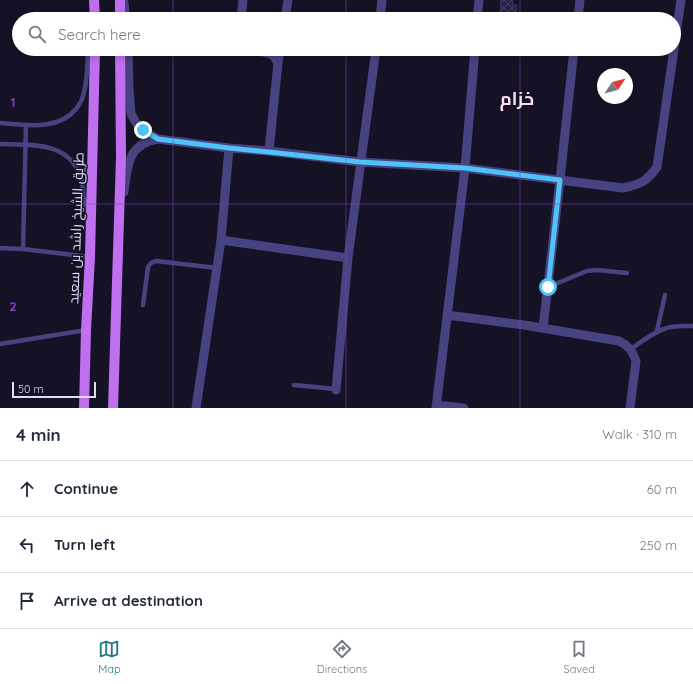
<!DOCTYPE html>
<html lang="en">
<head>
<meta charset="utf-8">
<style>
	body { margin:0; font-family:Quicksand,Cairo,sans-serif; background:#f2f2f3; color:#1f2937 }
	.compass { position:absolute; left:597px; top:68px; width:36px; height:36px; border-radius:50%; background:#fff; box-shadow:0 2px 6px #0003; rotate:55deg }
	.scale { position:absolute; left:12px; bottom:10px; width:84px; box-sizing:border-box; padding-left:4px; border:2px solid #dfdbfb; border-top:0; font-size:11px; line-height:14px; white-space:nowrap; color:#dfdbfb; -webkit-text-stroke:3px #161226; paint-order:stroke }
	.stop { position:absolute; width:12px; height:12px; margin:-9px; border:3px solid #4fc3f7; border-radius:50%; background:#fff }
	.stop.end { background:#4fc3f7; border-color:#fff; box-shadow:0 1px 4px #0008 }
	.list { margin:0; padding:0; list-style:none }
	h2 { display:flex; justify-content:space-between; align-items:center; height:52px; margin:0; padding:0 16px; font-size:17px }
	h2 small { font-size:13px; font-weight:400; color:#747a83 }
	.list li { display:grid; grid-template-columns:26px 1fr auto; gap:12px; align-items:center; box-sizing:border-box; height:56px; padding:0 16px; border-top:1px solid #e0e1e3 }
	.list b { display:block; font-size:15px; white-space:nowrap }
	.list em { font-size:13px; font-style:normal; color:#747a83 }
	.icon { flex:none; width:22px; height:22px; fill:none; stroke:currentColor; stroke-width:2; stroke-linecap:round; stroke-linejoin:round }
	.map { position:relative; flex:none; width:693px; height:408px; overflow:hidden }
	.search { position:absolute; background:#fff; box-shadow:0 2px 6px #0003; left:12px; right:12px; top:12px; height:44px; display:flex; align-items:center; gap:10px; box-sizing:border-box; padding:0 14px; border-radius:22px; color:#747a83; font-size:15px }
	.sheet { height:220px; background:#fff }
	nav { display:flex; justify-content:space-around; align-items:center; box-sizing:border-box; height:56px; border-top:1px solid #e0e1e3; background:#fff; font-size:11px; color:#747a83 }
	nav a { display:grid; justify-items:center; gap:2px }
	nav .on { color:#1e7485 }
	.map>svg:first-child { display:block }
	.building { fill:url(#building-cross-hatch); stroke:#41356e }
	.lines { fill:none; stroke-linecap:round; stroke-linejoin:round }
	.service { stroke:#464380; stroke-width:4.5 }
	.minor { stroke:#464380; stroke-width:9 }
	.primary { stroke:#c06fef; stroke-width:10 }
	.route { stroke:#4fc3f7; stroke-width:5 }
	.grid { fill:none; stroke:#853ec5; stroke-width:1; stroke-opacity:0.55 }
	.labels { text-anchor:middle; dominant-baseline:central; stroke-width:3; stroke-linejoin:round; paint-order:stroke }
	.street-label { font-size:14px; fill:#dfdbfb; stroke:#161226 }
	.district-label { font-size:18px; font-weight:bold; fill:#fbddf0; stroke:#161226 }
	.grid-label { font-size:13px; text-anchor:middle; font-weight:bold; fill:#853ec5; stroke:#161226; stroke-width:3; stroke-linejoin:round; paint-order:stroke }
</style>
</head>
<body>
<div class="map">
<svg width="693" height="408" viewBox="0 0 693 408">
	<defs>
		<pattern id="building-cross-hatch" width="8" height="8" patternUnits="userSpaceOnUse"><rect width="8" height="8" fill="#282145"/><path d="M0 0l8 8M0 8l8-8" fill="none" stroke="#474161"/></pattern>
	</defs>
	<rect width="100%" height="100%" fill="#161226"/>
	<path class="building" d="M501 0H513L512 5H517L515 18 500 16Z"/>
	<g class="lines">
		<path class="service" d="M0 123C26 125 58 131 76 109 80 104 83 99 84 92 88 78 87 63 88 49
			M0 144C31 145 71 141 81 179 85 193 81 201 89 215
			M0 248 23 249 90 257
			M23 249 26 125
			M548 287 587 271 597 270 627 273
			M143 305 148 267 151 263 156 261 217 268
			M657 331 665 295
			M0 344 86 330
			M631 349C641 342 652 333 664 329 673 325 683 326 693 326
			M294 385 336 389"/>
		<path class="minor" d="M124 3 126 19
			M241 19 243 0
			M285 19 288 0
			M380 19 382 0
			M477 19 479 0
			M578 19 580 0
			M674 47 681 0
			M128 49 129 89 131 114 138 126 143 130 158 139
			M223 49 237 50V49
			M237 50C247 51 264 50 272 55 275 57 276 60 278 63
			M269 151 278 63 280 49
			M124 192C127 167 128 143 158 139L229 148 269 151 360 162 465 168 623 188C641 184 646 182 657 167L674 49
			M221 240 348 258
			M447 315 524 325 619 341C628 345 633 351 636 361L630 408
			M543 328 560 180 574 49
			M336 390 348 258 376 49
			M436 405 464 408
			M196 408 221 240 229 148
			M436 408 465 168 475 49"/>
		<path class="primary" d="M94 0 95 19
			M120 0V19
			M84 408 86 330 90 257 95 49
			M113 408 121 157 120 49"/>
	</g>
	<g class="lines">
		<path class="route" d="M143 130 158 139 229 148 269 152 360 162 465 168 560 180 548 287"/>
	</g>
	<path class="grid" d="M173 0V19M346 0V19M520 0V19M173 49V408M346 49V408M520 49V408M0 204H693"/>
	<g class="labels">
		<g class="street-label">
			<text transform="translate(76 228) rotate(-88)">طريق الشيخ راشد بن سعيد</text>
		</g>
		<g class="district-label">
			<text x="517" y="98">خزام</text>
		</g>
	</g>
	<g class="grid-label">
		<text x="13" y="107">1</text>
		<text x="13" y="311">2</text>
	</g>
</svg>
<svg class="compass" viewBox="-18 -18 36 36"><path d="M0-13l5 13h-10z" fill="#e53935"/><path d="M0 13l5-13h-10z" fill="#747a83"/></svg>
<div class="scale">50 m</div>
<div class="stop" style="left:548px;top:287px"></div>
<div class="stop end" style="left:143px;top:130px"></div>
<div class="search"><svg class="icon" aria-label="search" viewBox="0 0 24 24"><circle cx="10" cy="10" r="6"/><path d="M15 15l6 6"/></svg>Search here</div>
</div>
<section class="sheet">
<h2>4 min<small>Walk · 310 m</small></h2>
<ul class="list">
<li><svg class="icon" aria-label="ahead" viewBox="0 0 24 24"><path d="M12 20V5M6 11l6-6 6 6"/></svg><div><b>Continue</b></div><em>60 m</em></li>
<li><svg class="icon" aria-label="left" viewBox="0 0 24 24"><path d="M17 20v-9H6M10 6l-5 5 5 5"/></svg><div><b>Turn left</b></div><em>250 m</em></li>
<li><svg class="icon" aria-label="arrive" viewBox="0 0 24 24"><path d="M6 21V4h12l-3 4 3 4H6"/></svg><div><b>Arrive at destination</b></div></li>
</ul>
</section>
<nav>
<a class="on"><svg class="icon" aria-label="map" viewBox="0 0 24 24"><path d="M3 6l6-2 6 2 6-2v14l-6 2-6-2-6 2zM9 4v14M15 6v14"/></svg>Map</a>
<a><svg class="icon" aria-label="directions" viewBox="0 0 24 24"><path d="M12 3l9 9-9 9-9-9zM9 14v-3h6M13 9l2 2-2 2"/></svg>Directions</a>
<a><svg class="icon" aria-label="saved" viewBox="0 0 24 24"><path d="M7 4h10v16l-5-4-5 4z"/></svg>Saved</a>
</nav>
</body>
</html>
